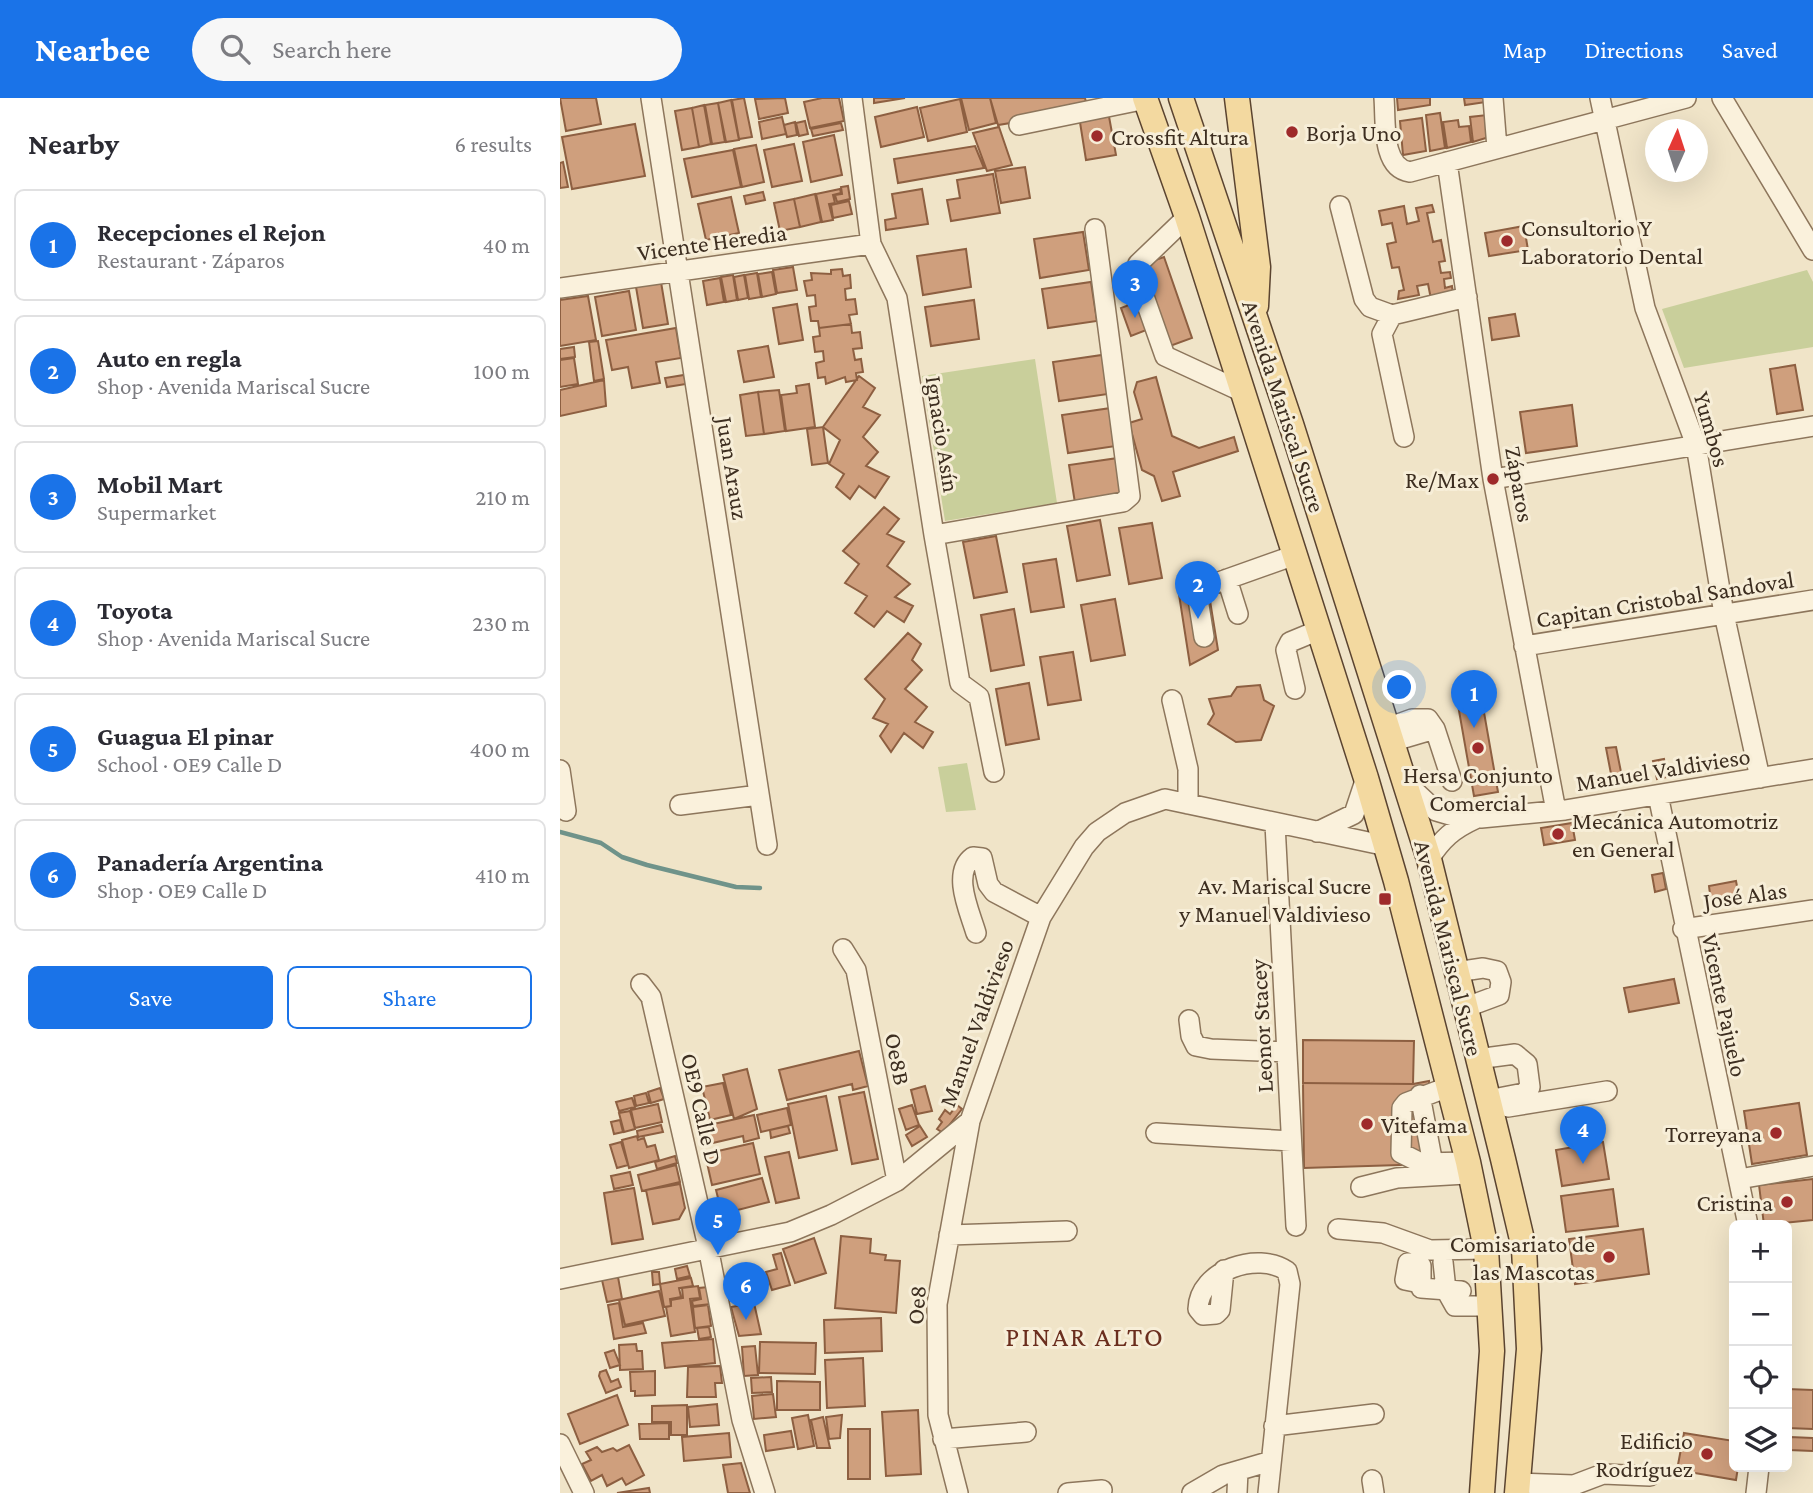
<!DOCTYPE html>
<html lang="en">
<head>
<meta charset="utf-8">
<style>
	body { margin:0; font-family:"Crimson Pro",serif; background:#f7f7f7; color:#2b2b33 }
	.controls { position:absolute; right:21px; bottom:21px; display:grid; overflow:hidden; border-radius:10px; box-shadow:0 7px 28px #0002 }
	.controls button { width:63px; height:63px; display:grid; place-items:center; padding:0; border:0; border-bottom:2px solid #e1e1e2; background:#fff; color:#2b2b33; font:35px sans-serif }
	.compass { position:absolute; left:1085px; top:21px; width:63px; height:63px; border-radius:50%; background:#fff; box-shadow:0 7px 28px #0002; rotate:3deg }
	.you { position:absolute; left:840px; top:590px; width:24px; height:24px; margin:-18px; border:5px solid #fff; border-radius:50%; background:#1a73e8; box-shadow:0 0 0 10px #1a73e833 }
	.badge { display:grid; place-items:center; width:46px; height:46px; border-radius:50%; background:#1a73e8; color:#fff; font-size:23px; font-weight:700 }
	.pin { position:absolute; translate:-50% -58px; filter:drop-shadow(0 2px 4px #0008) }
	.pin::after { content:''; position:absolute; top:37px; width:24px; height:21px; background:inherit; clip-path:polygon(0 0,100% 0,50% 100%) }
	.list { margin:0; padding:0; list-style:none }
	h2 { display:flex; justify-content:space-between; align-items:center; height:91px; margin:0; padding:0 28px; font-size:30px }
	h2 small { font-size:23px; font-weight:400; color:#7c7c81 }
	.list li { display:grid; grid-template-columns:46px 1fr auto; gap:21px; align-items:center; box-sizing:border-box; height:112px; margin:0 14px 14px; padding:0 14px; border:2px solid #e1e1e2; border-radius:10px }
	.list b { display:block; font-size:26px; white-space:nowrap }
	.list p { margin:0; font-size:23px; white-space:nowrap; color:#7c7c81 }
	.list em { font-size:23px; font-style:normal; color:#7c7c81 }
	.actions { display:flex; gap:14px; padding:21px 28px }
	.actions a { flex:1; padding:16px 0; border:2px solid #1a73e8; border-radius:10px; text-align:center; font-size:24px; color:#1a73e8 }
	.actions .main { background:#1a73e8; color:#fff }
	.icon { flex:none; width:38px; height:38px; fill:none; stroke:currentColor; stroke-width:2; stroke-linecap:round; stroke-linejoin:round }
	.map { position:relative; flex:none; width:1253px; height:1395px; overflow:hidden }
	header { display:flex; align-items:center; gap:42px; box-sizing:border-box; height:98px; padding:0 35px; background:#1a73e8; color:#fff }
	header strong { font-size:33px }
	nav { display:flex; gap:38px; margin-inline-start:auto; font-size:24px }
	.search { width:490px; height:63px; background:#f7f7f7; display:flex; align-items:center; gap:18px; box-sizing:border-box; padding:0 24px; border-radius:38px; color:#7c7c81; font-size:26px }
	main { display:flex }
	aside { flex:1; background:#fff }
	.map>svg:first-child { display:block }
	.green { fill:#c9cf9b }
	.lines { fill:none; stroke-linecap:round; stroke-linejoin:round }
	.stream { stroke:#6f938a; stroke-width:4.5 }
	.building { fill:#cf9f7d; stroke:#8d5f41; stroke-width:2 }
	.minor-casing { stroke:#8d765c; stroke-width:22 }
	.major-casing { stroke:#5b4430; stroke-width:27 }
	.minor { stroke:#faf1dc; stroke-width:19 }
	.major { stroke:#f3d9a0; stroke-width:24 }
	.poi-dot { fill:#9e2a2b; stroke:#f7eed8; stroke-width:2.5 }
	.labels { text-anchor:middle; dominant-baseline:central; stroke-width:6; stroke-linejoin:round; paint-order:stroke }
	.poi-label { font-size:24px; fill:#3d2e20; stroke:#f7eed8; text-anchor:end }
	.street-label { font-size:24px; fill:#3d2e20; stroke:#f7eed8 }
	.quarter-label { font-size:28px; letter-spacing:2px; fill:#6b2e1e; stroke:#f7eed8 }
</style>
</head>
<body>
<header>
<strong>Nearbee</strong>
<div class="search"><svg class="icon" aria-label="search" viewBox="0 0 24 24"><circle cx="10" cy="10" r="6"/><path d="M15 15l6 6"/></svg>Search here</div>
<nav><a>Map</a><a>Directions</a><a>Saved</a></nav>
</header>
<main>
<aside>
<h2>Nearby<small>6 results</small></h2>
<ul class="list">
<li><span class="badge">1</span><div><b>Recepciones el Rejon</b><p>Restaurant · Záparos</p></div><em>40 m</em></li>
<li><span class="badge">2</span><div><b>Auto en regla</b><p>Shop · Avenida Mariscal Sucre</p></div><em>100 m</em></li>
<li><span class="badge">3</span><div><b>Mobil Mart</b><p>Supermarket</p></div><em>210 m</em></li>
<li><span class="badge">4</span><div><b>Toyota</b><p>Shop · Avenida Mariscal Sucre</p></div><em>230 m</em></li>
<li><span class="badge">5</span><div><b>Guagua El pinar</b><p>School · OE9 Calle D</p></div><em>400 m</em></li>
<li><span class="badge">6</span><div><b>Panadería Argentina</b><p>Shop · OE9 Calle D</p></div><em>410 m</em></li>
</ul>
<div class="actions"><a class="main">Save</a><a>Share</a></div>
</aside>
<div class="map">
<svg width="1253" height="1395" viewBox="0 0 1253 1395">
	<rect width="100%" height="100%" fill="#f0e4c8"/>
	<path class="green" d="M1247 172 1253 184V249L1124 270 1102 211Z
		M475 261 497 405 385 423 362 278Z
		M407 665 416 712 386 714 378 669Z"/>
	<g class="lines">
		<path class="stream" d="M0 734 41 745 62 759 87 767 176 789 200 790"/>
	</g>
	<path class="building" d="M0 0H36L41 26 6 33Z
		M184 0 192 39 179 41 172 2Z
		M225 0 228 15 199 21 195 1Z
		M262 0H279L284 23 250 30 244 4Z
		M314 0H345L314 5Z
		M401 0H430L436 25 409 32Z
		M430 0H525L528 12 438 27Z
		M837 0H870V7L838 12Z
		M904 0H925L926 4 905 7Z
		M400 1 407 34 368 43 360 10Z
		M171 2 179 42 166 44 158 5Z
		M158 5 165 44 152 46 145 7Z
		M144 7 151 46 139 49 132 10Z
		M357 9 364 39 321 49 315 19Z
		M132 10 139 49 122 52 115 13Z
		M548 13 556 57 526 62 519 18Z
		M880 15 885 50 870 53 866 17Z
		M927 17 929 39 913 44 910 19Z
		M222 19 226 36 202 41 199 24Z
		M862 20 866 53 843 57 840 23Z
		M898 22 899 29 909 28 911 44 887 50 883 24Z
		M245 23 248 36 239 38 236 25Z
		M235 24 237 37 227 39 224 27Z
		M281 25 283 32 253 38 251 31Z
		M75 26 85 78 12 91 2 39Z
		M439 29 452 67 427 73 413 35Z
		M274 37 282 77 251 84 243 44Z
		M234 46 242 83 212 89 204 52Z
		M196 47 204 84 182 89 174 51Z
		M415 48 424 70 338 85 334 61Z
		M173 52 181 89 132 99 124 61Z
		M3 64 8 89 0 90V65Z
		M465 69 470 100 441 105 435 73Z
		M433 76 440 115 391 123 387 102 400 100 397 82Z
		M288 88 290 101 277 104 275 97 282 96 281 89Z
		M280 91 281 95 273 97 275 105 269 106 273 122 262 124 256 96Z
		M362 91 368 126 326 132 325 122 336 120 332 96Z
		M203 94 205 102 186 106 184 98Z
		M255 96 261 124 240 129 234 101Z
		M171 99 179 135 146 142 138 106Z
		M234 101 240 129 220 133 214 105Z
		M289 103 292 116 273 120 271 107Z
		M872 107 874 114 867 115 873 144 881 142 885 163 879 164 881 175 890 174 891 180 884 181 885 190 892 188 893 197 871 201 868 186 857 188 859 197 838 201 839 193 844 192 839 169 832 170 827 146 836 144 832 125 822 127 819 113 844 108 847 126 859 123 856 110Z
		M964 128 968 152 929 158 925 135Z
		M523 134 529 172 480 180 474 141Z
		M406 151 411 189 363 197 357 158Z
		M604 159 632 240 610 248 581 167Z
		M233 169 237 192 217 195 213 172Z
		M282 171 283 178 290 177 291 190 285 191 286 202 295 201 297 216 289 217 291 226 259 230 258 223H251L249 209 256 208 255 197 247 198 244 183 252 182 251 175 271 176V172Z
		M212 174 216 196 202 199 198 176Z
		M197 175 201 199 189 201 185 177Z
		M173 177 177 202 166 204 161 179Z
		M184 177 188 200 178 202 174 179Z
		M160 180 164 204 147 207 143 183Z
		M571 181 579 203 568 207 560 185Z
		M101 184 108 226 83 230 76 189Z
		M531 184 537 223 488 230 482 191Z
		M69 193 76 232 42 238 35 199Z
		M28 198 36 242 0 248V202Z
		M414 202 419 241 371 248 365 209Z
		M579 203 589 231 571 238 561 210Z
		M237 206 243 242 219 246 213 210Z
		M955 216 959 238 932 242 929 220Z
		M291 226 292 235 300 234 302 250 293 251 295 262 301 261 303 274 296 275 297 282 286 284 285 279 266 286 265 279 258 280 256 265 264 263 263 253 255 254 253 239 260 238 259 230Z
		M116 230 121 260 96 264 100 285 72 290 68 269 52 272 46 242Z
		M38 243 44 281 34 283 29 244Z
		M208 248 214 279 184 284 178 253Z
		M14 249 15 259 0 261V251Z
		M542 257 548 296 499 303 493 264Z
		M14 260 18 286 0 289V262Z
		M1235 267 1243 312 1217 316 1210 271Z
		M124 277 126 286 107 289 105 280Z
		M299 278 315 290 303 309 320 317 303 339 318 354 306 368 329 379 315 400 299 388 290 401 276 389 284 376 269 366 280 342 263 329Z
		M596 279 612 338 639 350 674 339 678 353 613 374 620 398 602 403 594 378 582 372 569 325 582 321 574 294 577 284Z
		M44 282 46 308 0 318V292Z
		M249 286 255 329 226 333 221 297 237 295 236 288Z
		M219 292 225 333 204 336 198 294Z
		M198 294 204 336 186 338 180 297Z
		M1012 307 1017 348 966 355 960 314Z
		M551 310 556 348 508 355 502 317Z
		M263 329 268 365 252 367 247 331Z
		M558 360 564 398 515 405 509 367Z
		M324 409 339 421 327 436 344 444 327 468 350 486 335 499 353 508 344 524 327 513 314 529 295 515 307 498 285 485 299 466 283 453Z
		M540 422 550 477 517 483 507 428Z
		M592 425 602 480 569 486 559 430Z
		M436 438 447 494 414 500 403 444Z
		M496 461 504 509 471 514 463 466Z
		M646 478 658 552 630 567 618 490Z
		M555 501 565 557 531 563 521 507Z
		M454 511 464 567 431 573 421 517Z
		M348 535 361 546 352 562 362 572 345 591 367 609 355 624 373 634 363 650 344 635 331 654 320 638 328 626 313 620 325 601 305 581Z
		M513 554 521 602 488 607 480 559Z
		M469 585 479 641 446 647 436 591Z
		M700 587 704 602 714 608 701 642 676 644 648 626 654 616 649 601 671 598 677 589Z
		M922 603 938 694 914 698 898 607Z
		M1056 649 1062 679 1052 681 1046 650Z
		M1104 661 1107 679 1097 681 1093 663Z
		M1012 725 1015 742 984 747 981 730Z
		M1103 775 1106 791 1095 794 1092 777Z
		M1176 783 1179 799 1151 804 1149 788Z
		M1114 881 1119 905 1069 914 1064 890Z
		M743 942 854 943 853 986 743 985Z
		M299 953 308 988 293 992 292 986 227 1002 219 972Z
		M187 971 197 1011 174 1021 163 977Z
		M869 983 872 1066 744 1070 743 985 853 986Z
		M163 985 171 1017 150 1022 142 989Z
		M365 988 372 1013 357 1016 351 992Z
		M100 990 104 1001 91 1005 88 994Z
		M304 994 318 1061 292 1066 279 999Z
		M86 995 89 1005 76 1008 74 998Z
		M266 998 277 1052 239 1060 228 1006Z
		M72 1000 75 1009 59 1013 56 1004Z
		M1239 1005 1247 1057 1192 1066 1184 1013Z
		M98 1006 102 1024 75 1030 71 1012Z
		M352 1007 359 1027 346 1032 339 1011Z
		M397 1007 402 1011 383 1035 377 1031 382 1024 379 1021 385 1012 390 1016Z
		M227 1010 231 1027 201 1034 197 1017Z
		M70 1013 75 1031 64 1034 59 1015Z
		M194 1017 199 1040 184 1044 183 1038 144 1047 140 1029Z
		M60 1022 63 1034 54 1036 51 1024Z
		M101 1027 103 1034 78 1039 77 1033Z
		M228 1028 230 1035 211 1040 210 1032Z
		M360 1028 367 1039 352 1048 346 1037Z
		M77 1038 78 1042 84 1040 87 1049 95 1047 99 1062 69 1070 62 1042Z
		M61 1044 68 1067 57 1070 50 1047Z
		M1043 1044 1049 1081 1002 1088 996 1052Z
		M193 1045 200 1076 152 1087 145 1056Z
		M229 1054 239 1100 216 1105 205 1059Z
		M115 1058 117 1065 97 1071 95 1064Z
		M116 1067 120 1084 82 1093 78 1077Z
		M70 1074 73 1087 54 1091 51 1078Z
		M202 1080 209 1104 162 1116 156 1092Z
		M1253 1081V1122L1204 1127 1199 1087Z
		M120 1086 125 1110 119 1121 93 1126 86 1092Z
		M74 1090 83 1141 52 1146 44 1095Z
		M1053 1091 1058 1128 1006 1134 1001 1098Z
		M1083 1131 1089 1176 1015 1186 1009 1141Z
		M281 1138 311 1141 310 1155 326 1157 325 1162 340 1163 336 1215 275 1210Z
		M254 1140 266 1175 235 1185 223 1151Z
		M221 1155 230 1187 212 1192 206 1174 217 1171 213 1157Z
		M127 1168 130 1178 117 1181 115 1171Z
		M92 1174H99L100 1186 93 1187Z
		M58 1179 62 1201 47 1204 42 1182Z
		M189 1179 193 1202 174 1204 170 1183Z
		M131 1180 133 1188 119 1190 121 1199 110 1201 111 1208 104 1209 100 1186Z
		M138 1188 140 1200 130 1201 135 1234 111 1238 106 1209 111 1208V1202L123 1200 122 1190Z
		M148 1189 151 1206 133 1208 132 1203 141 1201 139 1190Z
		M99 1193 105 1218 65 1227 59 1202Z
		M59 1205 63 1229 83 1225 86 1235 54 1241 48 1207Z
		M194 1205 201 1236 179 1238 171 1209Z
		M148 1207 151 1228 135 1230 133 1209Z
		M321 1220 322 1253 265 1255 264 1222Z
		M149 1229 151 1239 139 1241 137 1230Z
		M153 1241 155 1265 105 1270 102 1245Z
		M200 1244 256 1245 255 1276 199 1275Z
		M76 1246 77 1253H82L83 1271 60 1272 59 1247Z
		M195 1248 198 1277 184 1278 182 1249Z
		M54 1252 60 1267 50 1270 45 1255Z
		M303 1260 305 1308 267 1310 265 1262Z
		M160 1268 162 1285H155L156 1299H127L128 1269Z
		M46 1272 51 1284 58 1281 61 1289 46 1295 39 1278 40 1274Z
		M95 1273V1297L75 1298V1293H71L70 1274Z
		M211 1279 212 1294 192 1295 191 1280Z
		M217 1283 260 1284V1312H217Z
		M1227 1291 1253 1292V1331L1227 1330Z
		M213 1296 216 1319 194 1321 192 1298Z
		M57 1297 68 1327 20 1346 8 1316Z
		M157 1306 159 1327 130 1329 128 1309Z
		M127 1307V1337H111V1324H92V1308Z
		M358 1312 361 1376 326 1378 322 1314Z
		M248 1317 254 1348 238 1351 232 1320Z
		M282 1317 280 1340 269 1341 266 1319Z
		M263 1319 270 1350H257L251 1322Z
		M109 1325V1341H80L79 1326Z
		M288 1331H310V1381H288Z
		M231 1333 234 1349 206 1353 204 1337Z
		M169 1335 171 1359 124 1363 122 1339Z
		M1124 1335 1174 1343V1369H1178L1176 1382 1117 1372Z
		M1230 1339 1253 1340V1353L1229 1352Z
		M69 1347 84 1377 66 1387 62 1380 47 1388 42 1377 31 1383 22 1366 31 1362 26 1354 37 1349 42 1354 53 1350 57 1353Z
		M181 1365 190 1395H168L163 1367Z
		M89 1390 90 1395H57Z"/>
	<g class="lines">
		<g class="minor-casing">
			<path id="minor" d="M91 0 207 747
				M292 0 311 146 337 200 374 437 400 585 419 599 434 674
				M824 0C826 23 821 70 850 74L1126 0
				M933 0 937 50
				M1040 0 1085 210 1136 347 1164 516 1200 680
				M1162 0 1253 152
				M459 27 586 1
				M887 64 933 381 996 713
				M780 108 804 201 810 209 832 217
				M627 119 578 166 580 187 605 258 683 294
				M0 190 311 146
				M844 339 822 236 832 217 907 199
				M933 381 1253 328
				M374 437 563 404 570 398 535 131
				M667 481 678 516
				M644 539 638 501 642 490 735 457
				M964 548 1253 502
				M735 591 726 552 730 544 759 532
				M612 602 628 671V706
				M827 630 852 621H868L875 631 892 683
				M831 644 875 631
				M0 672 6 713
				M846 685 876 713 893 718 921 720 1005 712 1253 671
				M1098 697 1188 1127
				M120 707 199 697
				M715 726 736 1128
				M757 734 794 716 806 680
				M869 761C882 741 893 731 915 721
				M1123 831 1253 812
				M416 835C410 814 391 775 413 759L422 760 428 786 434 794 481 819
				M283 851 296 872 337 1083
				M896 874 923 870 937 873 941 884 939 897 904 910
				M81 886 91 899 148 1149 182 1322 205 1395
				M629 922 631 938 636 948 651 951 727 954
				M917 961 955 956 967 966 970 989 964 995 928 1002
				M888 989 846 1005 842 1010 841 1055 861 1065 908 1064
				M860 997 873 1066
				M948 1009 1047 993
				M596 1035 731 1043
				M1179 1081 1253 1068
				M801 1089 837 1080 906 1076
				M778 1131 823 1135 870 1152 926 1151
				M389 1137 507 1133
				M883 1164 886 1192 895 1208H929
				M664 1172 660 1212 656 1216 643 1217 638 1211C639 1172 698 1153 727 1173L730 1186 708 1395
				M0 1181 230 1134 271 1117 337 1083 410 1023
				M860 1185 845 1182 848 1165 856 1164 861 1168V1190L901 1193
				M714 1328 814 1316
				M383 1341 466 1334
				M0 1346 24 1395
				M812 1382 814 1395
				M957 1385 1014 1387 1043 1376 1090 1378
				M398 1395 378 1317 377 1206 410 1023 481 819 524 749 537 734 565 715 605 701 827 748
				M508 1395 542 1392
				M632 1395 663 1377 711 1363
				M677 1395 678 1373
				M1196 1395 1199 1369"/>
		</g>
		<g class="major-casing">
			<path id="major" d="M585 0 627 119 806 680 836 783 908 1064 926 1151 932 1253 922 1395
				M621 0 731 326 869 761 943 1061 964 1150 969 1251 957 1395
				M677 0 698 169 696 208"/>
		</g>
		<use href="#minor" class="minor"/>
		<use href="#major" class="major"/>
	</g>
	<g class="poi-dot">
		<circle cx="732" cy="34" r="7"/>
		<circle cx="537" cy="38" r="7"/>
		<circle cx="947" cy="143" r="7"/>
		<circle cx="933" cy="381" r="7"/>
		<circle cx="918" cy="650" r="7"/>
		<circle cx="998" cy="736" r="7"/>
		<rect x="818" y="794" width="14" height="14" rx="3.5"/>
		<circle cx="807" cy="1026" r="7"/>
		<circle cx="1216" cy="1035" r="7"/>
		<circle cx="1227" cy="1104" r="7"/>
		<circle cx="1049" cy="1159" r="7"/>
		<circle cx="1147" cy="1356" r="7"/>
	</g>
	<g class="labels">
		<g class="poi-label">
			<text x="746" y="34" text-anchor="start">Borja Uno</text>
			<text x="551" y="38" text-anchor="start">Crossfit Altura</text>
			<text x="961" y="129" text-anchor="start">Consultorio Y<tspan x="961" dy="28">Laboratorio Dental</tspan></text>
			<text x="919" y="381">Re/Max</text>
			<text x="918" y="676" text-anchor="middle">Hersa Conjunto<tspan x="918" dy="28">Comercial</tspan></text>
			<text x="1012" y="722" text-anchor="start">Mecánica Automotriz<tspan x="1012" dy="28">en General</tspan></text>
			<text x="811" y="787">Av. Mariscal Sucre<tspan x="811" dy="28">y Manuel Valdivieso</tspan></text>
			<text x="821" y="1026" text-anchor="start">Vitefama</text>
			<text x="1202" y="1035">Torreyana</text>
			<text x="1213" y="1104">Cristina</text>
			<text x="1035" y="1145">Comisariato de<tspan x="1035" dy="28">las Mascotas</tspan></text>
			<text x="1133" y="1342">Edificio<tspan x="1133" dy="28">Rodríguez</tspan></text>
		</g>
		<g class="street-label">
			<text transform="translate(152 144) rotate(-8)">Vicente Heredia</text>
			<text transform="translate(724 308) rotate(72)">Avenida Mariscal Sucre</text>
			<text transform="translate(1152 331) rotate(74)">Yumbos</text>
			<text transform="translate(383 336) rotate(81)">Ignacio Asín</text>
			<text transform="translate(173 370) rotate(81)">Juan Arauz</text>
			<text transform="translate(960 386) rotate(80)">Záparos</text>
			<text transform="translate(1105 501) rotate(-9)">Capitan Cristobal Sandoval</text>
			<text transform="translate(1103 671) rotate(-9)">Manuel Valdivieso</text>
			<text transform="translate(1185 797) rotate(-8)">José Alas</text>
			<text transform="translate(889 850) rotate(76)">Avenida Mariscal Sucre</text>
			<text transform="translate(1165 907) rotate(78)">Vicente Pajuelo</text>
			<text transform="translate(416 925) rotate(-70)">Manuel Valdivieso</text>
			<text transform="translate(701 928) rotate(-93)">Leonor Stacey</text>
			<text transform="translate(338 961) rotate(79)">Oe8B</text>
			<text transform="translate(142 1011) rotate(77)">OE9 Calle D</text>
			<text transform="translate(356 1207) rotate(-86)">Oe8</text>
		</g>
		<g class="quarter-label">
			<text x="525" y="1238">PINAR ALTO</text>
		</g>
	</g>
</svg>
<div class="controls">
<button>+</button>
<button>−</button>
<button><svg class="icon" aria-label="locate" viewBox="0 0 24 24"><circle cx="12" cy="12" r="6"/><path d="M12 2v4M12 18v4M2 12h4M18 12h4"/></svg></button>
<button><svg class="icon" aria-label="layers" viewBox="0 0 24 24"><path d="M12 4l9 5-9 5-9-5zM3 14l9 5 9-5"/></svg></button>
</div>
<svg class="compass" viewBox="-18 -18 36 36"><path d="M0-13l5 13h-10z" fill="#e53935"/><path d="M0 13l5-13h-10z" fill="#7c7c81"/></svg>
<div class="you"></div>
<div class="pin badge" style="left:914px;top:630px">1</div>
<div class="pin badge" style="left:638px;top:521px">2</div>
<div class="pin badge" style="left:575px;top:220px">3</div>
<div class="pin badge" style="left:1023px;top:1066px">4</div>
<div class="pin badge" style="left:158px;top:1157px">5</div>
<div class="pin badge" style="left:186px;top:1222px">6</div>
</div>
</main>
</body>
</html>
